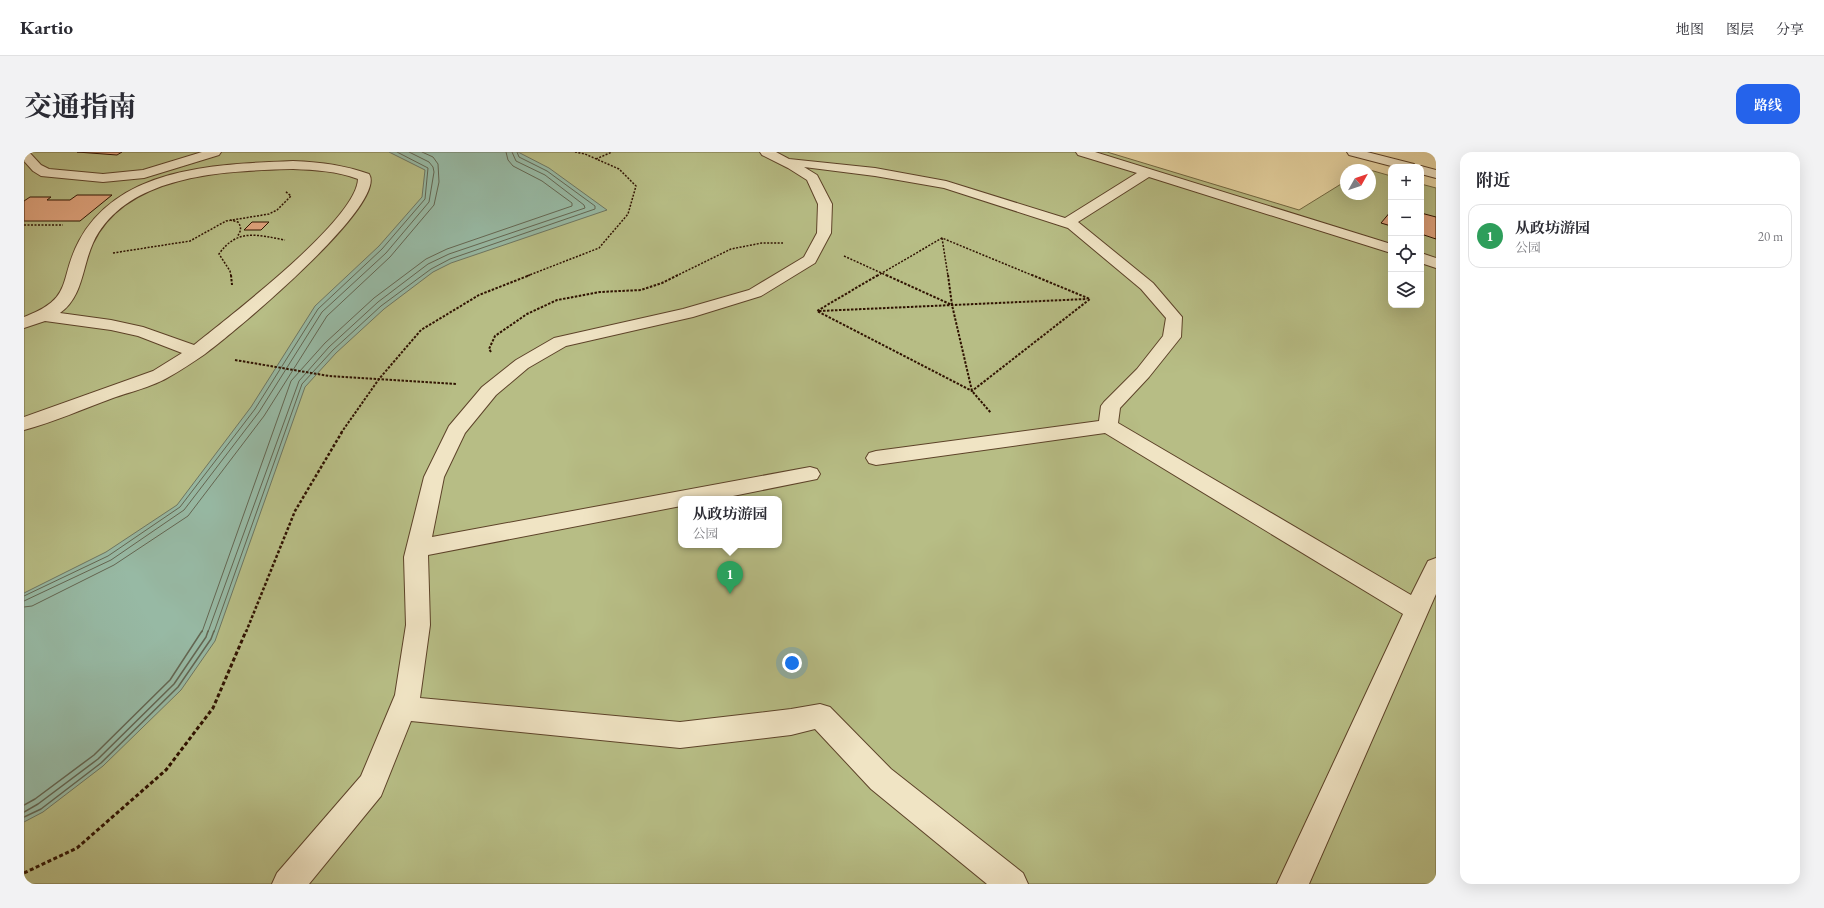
<!DOCTYPE html>
<html lang="zh">
<head>
<meta charset="utf-8">
<style>
	body { margin:0; font-family:"EB Garamond","Noto Serif SC",serif; background:#f2f2f3; color:#2b2b33 }
	.controls { position:absolute; right:12px; top:12px; display:grid; overflow:hidden; border-radius:8px; box-shadow:0 4px 16px #0002 }
	.controls button { width:36px; height:36px; display:grid; place-items:center; padding:0; border:0; border-bottom:1px solid #e1e1e2; background:#fff; color:#2b2b33; font:20px sans-serif }
	.compass { position:absolute; left:1316px; top:12px; width:36px; height:36px; border-radius:50%; background:#fff; box-shadow:0 4px 16px #0002; rotate:50deg }
	.you { position:absolute; left:768px; top:511px; width:14px; height:14px; margin:-10px; border:3px solid #fff; border-radius:50%; background:#1a73e8; box-shadow:0 0 0 6px #1a73e833 }
	.badge { display:grid; place-items:center; width:26px; height:26px; border-radius:50%; background:#2563eb; color:#fff; font-size:13px; font-weight:700 }
	.pin { position:absolute; translate:-50% -33px; filter:drop-shadow(0 1px 2px #0008) }
	.pin::after { content:''; position:absolute; top:21px; width:14px; height:12px; background:inherit; clip-path:polygon(0 0,100% 0,50% 100%) }
	.popup { position:absolute; left:654px; top:344px; width:104px; height:52px; box-sizing:border-box; display:grid; place-content:center; border-radius:8px; background:#fff; filter:drop-shadow(0 1px 3px #0005); font-size:13px; white-space:nowrap; color:#7c7c81 }
	.popup b { font-size:15px; color:#2b2b33 }
	.popup::after { content:''; position:absolute; left:50%; top:100%; margin-left:-8px; border:8px solid transparent; border-top-color:#fff }
	.list { margin:0; padding:0; list-style:none }
	h2 { display:flex; justify-content:space-between; align-items:center; height:52px; margin:0; padding:0 16px; font-size:17px }
	h2 small { font-size:13px; font-weight:400; color:#7c7c81 }
	.list li { display:grid; grid-template-columns:26px 1fr auto; gap:12px; align-items:center; box-sizing:border-box; height:64px; margin:0 8px 8px; padding:0 8px; border:1px solid #e1e1e2; border-radius:12px }
	.list b { display:block; font-size:15px; white-space:nowrap }
	.list p { margin:0; font-size:13px; white-space:nowrap; color:#7c7c81 }
	.list em { font-size:13px; font-style:normal; color:#7c7c81 }
	.icon { flex:none; width:22px; height:22px; fill:none; stroke:currentColor; stroke-width:2; stroke-linecap:round; stroke-linejoin:round }
	.map { position:relative; flex:none; width:1412px; height:732px; overflow:hidden; border-radius:12px }
	header { display:flex; align-items:center; gap:24px; box-sizing:border-box; height:56px; padding:0 20px; background:#fff; border-bottom:1px solid #e1e1e2 }
	header strong { font-size:19px }
	nav { display:flex; gap:22px; margin-inline-start:auto; font-size:14px }
	.intro { display:flex; align-items:center; justify-content:space-between; box-sizing:border-box; height:96px; padding:0 24px }
	h1 { margin:0; font-size:28px }
	.button { padding:10px 18px; border-radius:12px; background:#2563eb; color:#fff; font-size:14px; font-weight:700 }
	main { display:flex; gap:24px; padding:0 24px }
	aside { flex:1; background:#fff; border-radius:12px; box-shadow:0 4px 16px #0002 }
	.map>svg:first-child { display:block }
	.green { fill:#b7bd85; stroke:#736842; fill-rule:evenodd }
	.water { fill:#97b9a4; stroke:#6d7662 }
	.lines { fill:none; stroke-linecap:round; stroke-linejoin:round }
	.shore-far1 { stroke:#636652; stroke-width:1 }
	.shore { stroke:#636652; stroke-width:1.5 }
	.building { fill:#e2a57f; stroke:#2f1200 }
	.minor-casing { stroke:#5d4329; stroke-width:2 }
	.path-far3 { stroke:#2f1200; stroke-width:1.5; stroke-dasharray:2 1.5; stroke-linecap:butt }
	.path-far2 { stroke:#2f1200; stroke-width:2; stroke-dasharray:2.5 1.5; stroke-linecap:butt }
	.path-far1 { stroke:#2f1200; stroke-width:2.5; stroke-dasharray:3 2; stroke-linecap:butt }
	.path { stroke:#2f1200; stroke-width:3; stroke-dasharray:4 2.5; stroke-linecap:butt }
	.minor { fill:#f0e4c4; fill-rule:evenodd }
</style>
</head>
<body>
<header>
<strong>Kartio</strong>
<nav><a>地图</a><a>图层</a><a>分享</a></nav>
</header>
<div class="intro"><h1>交通指南</h1><a class="button">路线</a></div>
<main>
<div class="map">
<svg width="1412" height="732" viewBox="0 0 1412 732">
	<rect width="100%" height="100%" fill="#e8d6a4"/>
	<filter id="stains"><feTurbulence type="fractalNoise" baseFrequency=".005" numOctaves="4"/><feColorMatrix values="0 0 0 0 .2 0 0 0 0 .09 0 0 0 0 .02 0 0 0 .5 -.17"/></filter>
	<radialGradient id="worn" r=".72"><stop offset=".6" stop-color="#630" stop-opacity="0"/><stop offset="1" stop-color="#630" stop-opacity=".3"/></radialGradient>
	<path class="green" d="M0 0H1083L1275 58 1322 29V42H1346V18L1367 24V153H1397V32L1412 36V732H0ZM657 347H755V393H657Z"/>
	<path class="water" d="M365 0H494L525 16 583 58 427 111 409 120 360 157 312 201 281 235 191 489 157 538 79 614 19 660 0 670V441L82 400 153 353 227 255 291 154 355 94 398 45 401 18Z"/>
	<g class="lines">
		<path class="shore-far1" d="M0 444 84 404 156 355 231 257 294 157 358 97 401 47 404 16 373 0
			M0 449 87 408 160 358 235 260 298 160 362 101 405 50 410 20 409 15 405 10 385 0
			M0 455 8 454 90 413 164 364 240 264 303 164 366 105 410 53 415 30 414 12 409 5 398 0
			M178 480 267 229 301 191 350 146 402 107 423 97 548 54V51L518 29 489 14 484 8 482 0
			M184 480 275 229 305 195 354 150 404 112 425 102 561 56 560 53 521 23 492 9 488 0
			M190 480 278 232 309 198 357 154 407 117 426 107 571 57V54L523 19 495 5 493 0"/>
		<path class="shore" d="M0 653 11 647 70 603 146 528 178 479
			M0 660 14 652 74 607 150 532 182 485 184 479
			M0 665 17 657 77 611 154 535 187 487 190 479"/>
	</g>
	<path class="building" d="M53 0H98L93 3Z
		M53 43H88L56 69H0V49L6 45H27L23 48H46Z
		M1367 59V74L1357 71Z
		M1397 61 1412 65V87L1397 82Z
		M228 70H245L237 78H220Z"/>
	<g class="lines">
		<g class="minor-casing">
			<path id="minor" d="M0 0H5L17 13 25 17 79 22 119 18 178 0H197L195 3 120 26 79 30 17 24 9 19 0 9Z
				M736 0H752L765 7 851 16 922 29 1041 66 1113 21 1054 3 1052 0H1071L1367 92V101L1125 25 1054 70 1129 131 1158 165 1157 185 1125 225 1096 256 1094 271 1387 443 1404 409 1412 406V442L1285 732H1253L1379 462 1081 281 852 313 845 311 842 306 845 301 852 299 1075 269 1077 254 1080 250 1113 217 1139 184 1142 166 1117 137 1044 76 920 36 851 24 780 15 793 23 808 52 807 81 791 111 737 144 669 165 542 194 504 216 472 243 441 281 420 325 408 385 786 315 793 317 796 322 793 327 694 347H657V354L404 403 406 473 396 546 656 570 767 557 796 552 806 555 867 617 999 721 1004 732H963L847 637 791 577 767 583 656 596 387 569 357 644 285 732H248L253 721 337 624 371 543 382 473 380 405 400 325 425 274 458 235 492 208 530 186 659 157 725 138 780 105 793 81 794 52 783 28 764 16 738 3Z
				M1323 0H1343L1390 12 1392 15H1371L1325 3Z
				M269 9C296 10 320 13 345 22 365 52 207 183 181 202 169 210 156 219 143 226 127 235 106 240 89 246 59 257 30 270 0 278V265L129 219 158 201 114 184 87 178 21 169 0 176V165C51 146 34 128 55 89 95 14 195 12 269 9ZM269 17C292 18 312 19 334 27 333 68 203 166 170 193L119 175 87 168 36 161C59 145 58 115 69 91 102 21 203 19 269 17Z
				M1397 14 1412 18V26L1397 22V15H1394Z
				M1397 101 1412 106V116L1397 111Z"/>
		</g>
		<path class="path-far3" d="M572 7 588 0
			M206 68 214 70C218 76 217 79 213 85
			M0 73H39
			M918 86 924 124
			M89 101 166 89 202 69 245 62 253 58 267 44 261 39
			M820 104 864 124
			M207 124 206 119 195 102C213 76 234 83 261 88
			M503 124 575 96 604 62 612 34 595 17 561 2 551 0
			M652 124 707 97 738 91H759
			M853 124 918 86 1010 124"/>
		<path class="path-far2" d="M207 123 208 133
			M854 123 793 159 948 239 1066 147 1008 123
			M862 123 928 153
			M924 123 928 153 948 239 967 261
			M795 159 1063 147
			M467 200 465 197 471 184 503 162 533 148 576 140 617 138 638 131 654 123
			M211 208 305 224 432 232
			M317 281 355 227 397 178 455 143 506 123"/>
		<path class="path-far1" d="M222 480 271 359 318 280"/>
		<path class="path" d="M0 721 53 696 142 618 189 556 222 479"/>
		<use href="#minor" class="minor"/>
	</g>
	<rect width="100%" height="100%" filter="url(#stains)"/>
	<rect width="100%" height="100%" fill="url(#worn)"/>
</svg>
<div class="controls">
<button>+</button>
<button>−</button>
<button><svg class="icon" aria-label="locate" viewBox="0 0 24 24"><circle cx="12" cy="12" r="6"/><path d="M12 2v4M12 18v4M2 12h4M18 12h4"/></svg></button>
<button><svg class="icon" aria-label="layers" viewBox="0 0 24 24"><path d="M12 4l9 5-9 5-9-5zM3 14l9 5 9-5"/></svg></button>
</div>
<svg class="compass" viewBox="-18 -18 36 36"><path d="M0-13l5 13h-10z" fill="#e53935"/><path d="M0 13l5-13h-10z" fill="#7c7c81"/></svg>
<div class="you"></div>
<div class="pin badge" style="left:706px;top:442px;background:#2e9e5b">1</div>
<div class="popup"><b>从政坊游园</b>公园</div>
</div>
<aside>
<h2>附近<small></small></h2>
<ul class="list">
<li><span class="badge" style="background:#2e9e5b">1</span><div><b>从政坊游园</b><p>公园</p></div><em>20 m</em></li>
</ul>
</aside>
</main>
</body>
</html>
